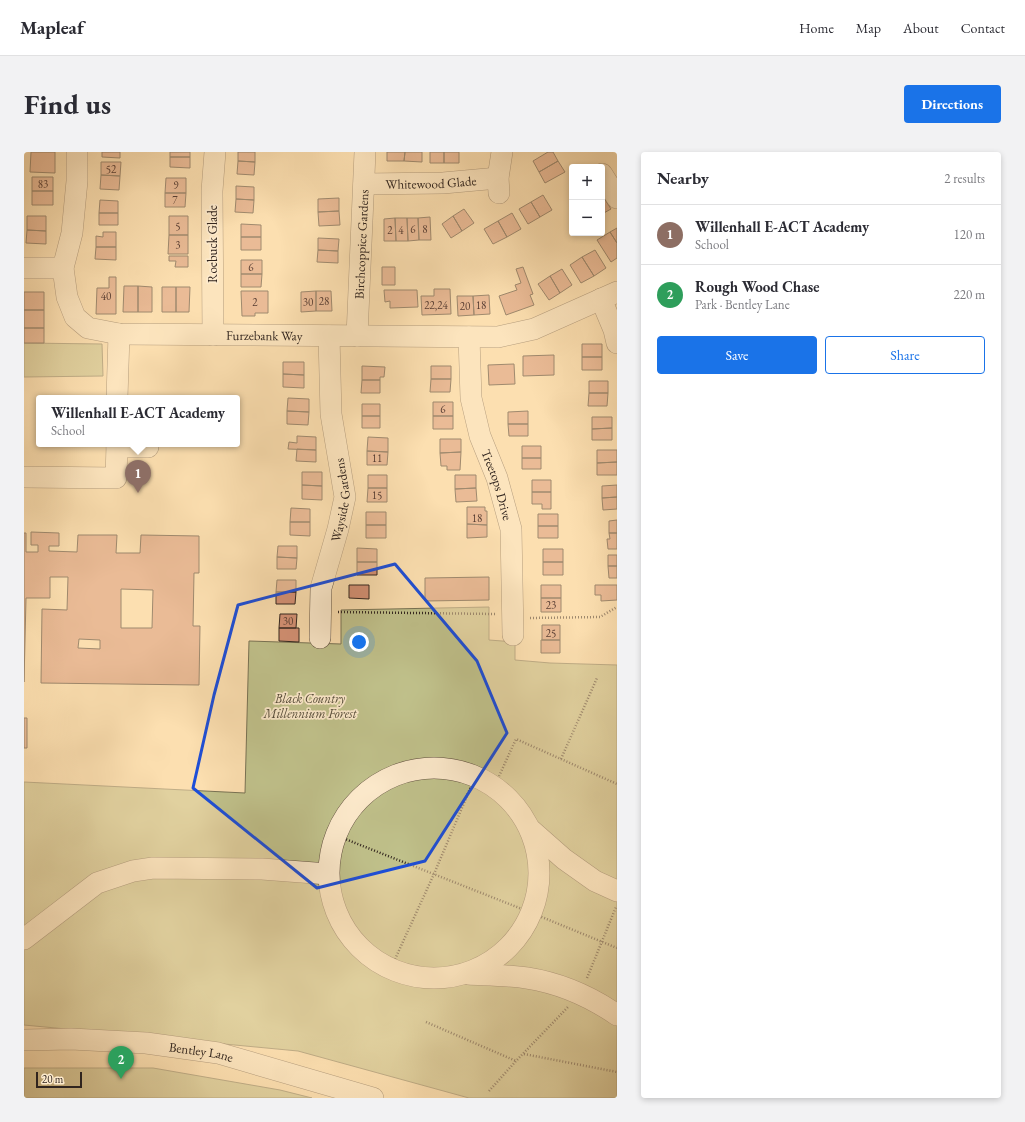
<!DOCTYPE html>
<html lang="en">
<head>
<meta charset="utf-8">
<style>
	body { margin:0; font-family:"EB Garamond",serif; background:#f2f2f3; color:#2b2b33 }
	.controls { position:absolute; right:12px; top:12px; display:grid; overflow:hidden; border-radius:4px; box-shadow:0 2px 6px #0003 }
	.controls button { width:36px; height:36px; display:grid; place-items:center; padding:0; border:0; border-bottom:1px solid #e1e1e2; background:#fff; color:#2b2b33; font:20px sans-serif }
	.scale { position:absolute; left:12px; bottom:10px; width:46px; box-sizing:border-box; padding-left:4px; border:2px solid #30241e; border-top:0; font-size:11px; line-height:14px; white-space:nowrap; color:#30241e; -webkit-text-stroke:3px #fdeacc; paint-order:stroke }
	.you { position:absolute; left:335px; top:490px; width:14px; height:14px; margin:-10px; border:3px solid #fff; border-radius:50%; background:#1a73e8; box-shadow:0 0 0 6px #1a73e833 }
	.badge { display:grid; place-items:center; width:26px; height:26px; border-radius:50%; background:#1a73e8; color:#fff; font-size:13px; font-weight:700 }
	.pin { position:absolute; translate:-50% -33px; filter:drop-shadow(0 1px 2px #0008) }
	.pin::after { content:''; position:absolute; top:21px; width:14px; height:12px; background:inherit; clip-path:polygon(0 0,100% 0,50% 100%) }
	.popup { position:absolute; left:12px; top:243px; width:204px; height:52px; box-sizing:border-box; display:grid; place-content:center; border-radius:4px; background:#fff; filter:drop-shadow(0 1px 3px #0005); font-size:13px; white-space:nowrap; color:#7c7c81 }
	.popup b { font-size:15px; color:#2b2b33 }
	.popup::after { content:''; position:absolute; left:50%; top:100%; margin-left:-8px; border:8px solid transparent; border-top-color:#fff }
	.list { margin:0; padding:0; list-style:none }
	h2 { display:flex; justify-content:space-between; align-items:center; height:52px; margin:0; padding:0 16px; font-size:17px }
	h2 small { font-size:13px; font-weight:400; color:#7c7c81 }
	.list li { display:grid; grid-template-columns:26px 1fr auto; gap:12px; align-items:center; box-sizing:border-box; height:60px; padding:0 16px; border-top:1px solid #e1e1e2 }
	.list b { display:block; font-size:15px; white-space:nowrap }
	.list p { margin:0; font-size:13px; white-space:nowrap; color:#7c7c81 }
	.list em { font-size:13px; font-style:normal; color:#7c7c81 }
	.actions { display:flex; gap:8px; padding:12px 16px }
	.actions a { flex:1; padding:9px 0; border:1px solid #1a73e8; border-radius:4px; text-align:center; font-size:14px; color:#1a73e8 }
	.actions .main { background:#1a73e8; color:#fff }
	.map { position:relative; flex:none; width:593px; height:946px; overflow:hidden; border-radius:4px }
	header { display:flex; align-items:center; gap:24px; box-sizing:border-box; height:56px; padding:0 20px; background:#fff; border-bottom:1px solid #e1e1e2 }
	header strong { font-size:19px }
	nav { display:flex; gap:22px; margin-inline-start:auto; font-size:14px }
	.intro { display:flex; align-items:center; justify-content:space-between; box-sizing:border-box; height:96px; padding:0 24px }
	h1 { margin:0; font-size:28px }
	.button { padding:10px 18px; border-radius:4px; background:#1a73e8; color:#fff; font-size:14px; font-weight:700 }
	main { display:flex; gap:24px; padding:0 24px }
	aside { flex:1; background:#fff; border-radius:4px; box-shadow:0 2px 6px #0003 }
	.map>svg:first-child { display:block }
	.green { fill:#c0c18b; stroke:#787254 }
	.building { fill:#d59175; stroke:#30241e; fill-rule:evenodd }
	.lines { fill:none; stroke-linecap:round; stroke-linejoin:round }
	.minor-casing { stroke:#635342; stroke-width:22 }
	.path { stroke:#30241e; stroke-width:2.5; stroke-dasharray:1 2; stroke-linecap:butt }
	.minor { stroke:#fdeacc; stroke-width:21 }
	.marked { fill:none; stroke:#1d4ed8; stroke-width:3; stroke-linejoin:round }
	.labels { text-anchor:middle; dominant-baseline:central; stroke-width:3.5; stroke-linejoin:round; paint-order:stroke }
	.number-label { font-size:11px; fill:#593f34 }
	.street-label { font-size:13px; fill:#30241e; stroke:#fdeacc }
	.park-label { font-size:13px; font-style:italic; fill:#544b39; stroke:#fdeacc }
</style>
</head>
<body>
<header>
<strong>Mapleaf</strong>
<nav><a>Home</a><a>Map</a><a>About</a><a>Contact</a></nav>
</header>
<div class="intro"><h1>Find us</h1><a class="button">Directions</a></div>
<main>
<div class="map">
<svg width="593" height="946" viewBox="0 0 593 946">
	<rect width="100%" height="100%" fill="#fcdfb0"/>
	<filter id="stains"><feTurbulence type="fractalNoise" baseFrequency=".005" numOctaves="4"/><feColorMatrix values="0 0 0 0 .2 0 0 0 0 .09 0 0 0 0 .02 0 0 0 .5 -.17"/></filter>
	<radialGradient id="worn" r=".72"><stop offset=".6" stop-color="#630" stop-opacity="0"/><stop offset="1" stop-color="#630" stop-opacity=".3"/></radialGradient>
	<path class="green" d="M0 191 78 192 79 224 0 225Z
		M465 455V488L491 490V508L526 511 593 513V946H445L274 899 0 873V630L221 641 225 489 317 492V458Z
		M0 916H129L256 938 288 946H0Z"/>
	<path class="building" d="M7 0H31V21L6 20Z
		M78 0H96V6L78 5Z
		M146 0H166V5H146Z
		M214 0H231V10L214 9Z
		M363 0H381L380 9H363Z
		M381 0H398V10L380 9Z
		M406 0H420V11H406Z
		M420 0H435V11H420Z
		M524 0H529L534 9 515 20 509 9Z
		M146 5H166V16L146 15Z
		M214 9 231 10 230 23 213 22Z
		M534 9 541 20 521 31 515 20Z
		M77 10H97L96 24 77 23Z
		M77 23 96 24 95 38 76 37Z
		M8 25H29V39H8Z
		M142 26H162V41H141Z
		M212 34 230 35V48L212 47Z
		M8 39H29V53H8Z
		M141 41H162L161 55H141Z
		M519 43 528 58 516 65 507 50Z
		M578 43 587 57 578 62Z
		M315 46V59L294 60V47Z
		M212 47 230 48 229 61 211 60Z
		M76 48 94 49V61H75Z
		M507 50 516 65 504 72 495 57Z
		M440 57 450 71 438 79 429 64Z
		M315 59 316 73 295 74 294 60Z
		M75 61H94V73H75Z
		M488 61 497 77 483 85 474 69Z
		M3 64H22V79L3 78Z
		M145 64H164V83H145Z
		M429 64 438 79 427 86 418 72Z
		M406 65 407 88H395L394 66Z
		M371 66 372 89H360V67Z
		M371 66H383L384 89H372Z
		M383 66H394L395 88 384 89Z
		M474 69 483 85 469 92 460 77Z
		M217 72 237 73V85H217Z
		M593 76V91L586 80Z
		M3 78 22 79V92L2 91Z
		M79 80H92V95H72V84L79 85Z
		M586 80 593 91V106L587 110 573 88Z
		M145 83H164V102H144Z
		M217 85H237V98H217Z
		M294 86 315 87 314 99 294 98Z
		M72 95H92V108L71 107Z
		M294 98 314 99V111L293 110Z
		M571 98 582 116 570 124 558 105Z
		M145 104H164V115H151L152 109H145Z
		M558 105 570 124 557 131 546 113Z
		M217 108H238V122H217Z
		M358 115H371V133H358Z
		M499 115 509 142 506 143 510 153 482 163 475 144 493 138 491 133 497 131 492 117Z
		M538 117 548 133 536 141 526 124Z
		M217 122H238L237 135H217Z
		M526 124 536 141 525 148 514 132Z
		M85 125H92V162H72L73 136H85Z
		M100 134H114V160H99Z
		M114 134 128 135V160H114Z
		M138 135H152V160H138Z
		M152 135H166L165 160H152Z
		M410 137H426L427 162 398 163 397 144H410Z
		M360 138H393L394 155 366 156V149L361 150Z
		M217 139H244V161H231V164H218Z
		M292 139H307L308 159H292Z
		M292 139V159L277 160V140Z
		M0 140H20V158H0Z
		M465 143 466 162 450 163 449 144Z
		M433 144H449L450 163 434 164Z
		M0 158H20V176H0Z
		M0 176H20V191H0Z
		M558 192H578V205H558Z
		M530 203V223L499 224V204Z
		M558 205H578V218H558Z
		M259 210H280V223L259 222Z
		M490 212 491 232 465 233 464 213Z
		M338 214 361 215 360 225H356V228H338Z
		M407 214H427V227H407Z
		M259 222 280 223V236L259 235Z
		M407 227H427L426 240H406Z
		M338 228H356V241H337Z
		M565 229H584V241H565Z
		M565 241H584L583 254H564Z
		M264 246 285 247V260L263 259Z
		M409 250H429V264H409Z
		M338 252H356V264H338Z
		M263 259 285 260 284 273 263 272Z
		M504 259V272H484V260Z
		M338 264H356V276H338Z
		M409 264H429V277H409Z
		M568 265H588V276L568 277Z
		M484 272H504V284H485Z
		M588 276V288H568V277Z
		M273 284 292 285V298L264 297 265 290 273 291Z
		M344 285 364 286V300L343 299Z
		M416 287H437V300L416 301Z
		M498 294H517V306H498Z
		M273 297 292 298V310L272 309Z
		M573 298H593V310L573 311Z
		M343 299 364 300 363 313H343Z
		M437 300 436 318H423V314H417L416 301Z
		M498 306H517V317H498Z
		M593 310V323H573V311Z
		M278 320H298V334L278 333Z
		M344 323H363V336H344Z
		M431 323H452V336L431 337Z
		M508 328H527V340H508Z
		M278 333 298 334V348L278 347Z
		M593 333V345L578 346V334Z
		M344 336H363V350H343Z
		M452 336 453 349 432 350 431 337Z
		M508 340H527V357H518V352H508Z
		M593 345V357L579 358 578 346Z
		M443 355H461V359H463V373L443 372Z
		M267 356 286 357V370H266Z
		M342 360H362V373H342Z
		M514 362H534V374H514Z
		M593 368V381H585V369Z
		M266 370H286V384L266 383Z
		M443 372 463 373V385L443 386Z
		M342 373H362V386H342Z
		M514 374H534V386H514Z
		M7 380 35 381V394H25V399L53 400 54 383H93L92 401H116L117 383 175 384V421H170L169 474H176L175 533 17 531 18 457 43 458 44 425H26V446H2L0 530V381H2V400H14V393H7ZM97 437 129 438 128 476H97ZM55 487 76 488V497L54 496Z
		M585 381H593V397H584L583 387H586Z
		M254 394H273V406L253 405Z
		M333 396 353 397V410H333Z
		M519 397H539V410H519Z
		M584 403H593V414H584Z
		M253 405 273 406 272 417H253Z
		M333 410H353V423H333Z
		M519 410H539V423H519Z
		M584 414H593V426H585Z
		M465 425V448L401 449V426Z
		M253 428H272V440H252Z
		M325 433H345V447L325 446Z
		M517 433H537V446H517Z
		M571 433H593V448L577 449V443H571Z
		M252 440H272L271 452H252Z
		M517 446H537V460H517Z
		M256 462H273L272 476H255Z
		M518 473H536V488H518Z
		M255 476H275V490L255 489Z
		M517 488H536V501H517Z
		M0 566H3V596H0Z"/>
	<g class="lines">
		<g class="minor-casing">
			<g id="minor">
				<path id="s1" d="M53 0V29L48 81 39 116 43 145 51 165 64 176 95 182 474 185 510 177 593 140"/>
				<path d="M578 22 593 46"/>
				<path id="s2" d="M340 32 419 31 474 26"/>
				<path d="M475 41 474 26 478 0"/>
				<path d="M0 116H39"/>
				<path d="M577 147 590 178 593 191"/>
				<path d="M189 183 188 39 191 0"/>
				<path id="s3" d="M333 184 341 0"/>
				<path id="s4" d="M445 185 447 246 456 284 473 326 487 377 489 483"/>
				<path d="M93 246 95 182"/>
				<path d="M93 295H124"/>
				<path d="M0 325 92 326 93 292"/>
				<path id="s5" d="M296 486 297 436 314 377 321 345 307 262 305 184"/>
				<circle cx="410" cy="721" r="105"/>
				<path d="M506 677 540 707 571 729 593 739"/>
				<path d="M0 787 73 731 109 719 129 716 238 717 304 722"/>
				<path d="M444 822C463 823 483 823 503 826 535 831 567 845 593 863"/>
				<path id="s6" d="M0 888 47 887 122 891 194 901 349 946"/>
			</g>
		</g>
		<path class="path" d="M314 460 471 462
			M506 466 576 465 593 455
			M537 607 573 526
			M470 635 492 587 593 632
			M311 683 508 761 593 796
			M366 818 410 722 451 625
			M563 826 592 755
			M402 870 492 909
			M500 902 593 920
			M465 939 492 909 544 855"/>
		<use href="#minor" class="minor"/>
	</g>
	<path d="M0 0H593V946H0ZM371 412 453 509 483 581 401 709 293 736 169 636 190 543 214 453Z" fill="#fcdfb0" fill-opacity=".55" fill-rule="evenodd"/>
	<path class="marked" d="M371 412 453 509 483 581 401 709 293 736 169 636 190 543 214 453Z"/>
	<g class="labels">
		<g class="number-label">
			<text x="87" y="17">52</text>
			<text x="19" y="32">83</text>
			<text x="152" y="33">9</text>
			<text x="151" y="48">7</text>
			<text x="154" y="74">5</text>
			<text x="389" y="77">6</text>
			<text x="401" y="77">8</text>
			<text x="366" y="78">2</text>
			<text x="377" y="78">4</text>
			<text x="154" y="93">3</text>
			<text x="227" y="115">6</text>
			<text x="82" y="144">40</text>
			<text x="300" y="149">28</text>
			<text x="231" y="150">2</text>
			<text x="284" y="150">30</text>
			<text x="412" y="153">22,24</text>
			<text x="457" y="153">18</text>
			<text x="441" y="154">20</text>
			<text x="419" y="257">6</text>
			<text x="353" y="306">11</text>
			<text x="353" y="343">15</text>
			<text x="453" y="366">18</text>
			<text x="527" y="453">23</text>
			<text x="264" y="469">30</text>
			<text x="527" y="481">25</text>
		</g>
		<g class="street-label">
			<text stroke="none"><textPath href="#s2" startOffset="67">Whitewood Glade</textPath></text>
			<text transform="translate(188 92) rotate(-90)">Roebuck Glade</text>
			<text stroke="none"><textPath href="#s3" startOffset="92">Birchcoppice Gardens</textPath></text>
			<text stroke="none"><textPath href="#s1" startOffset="362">Furzebank Way</textPath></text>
			<text stroke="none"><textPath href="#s4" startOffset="152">Treetops Drive</textPath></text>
			<text stroke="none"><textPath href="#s5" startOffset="141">Wayside Gardens</textPath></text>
			<text stroke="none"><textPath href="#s6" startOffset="178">Bentley Lane</textPath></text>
		</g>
		<g class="park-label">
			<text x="286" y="546">Black Country<tspan x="286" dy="15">Millennium Forest</tspan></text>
		</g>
	</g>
	<rect width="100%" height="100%" filter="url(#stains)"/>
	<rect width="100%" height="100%" fill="url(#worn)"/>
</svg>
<div class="controls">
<button>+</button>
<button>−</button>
</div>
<div class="scale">20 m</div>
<div class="you"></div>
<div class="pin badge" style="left:114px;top:341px;background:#8d6e63">1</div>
<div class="popup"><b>Willenhall E-ACT Academy</b>School</div>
<div class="pin badge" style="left:97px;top:927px;background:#2e9e5b">2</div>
</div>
<aside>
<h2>Nearby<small>2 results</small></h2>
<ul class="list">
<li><span class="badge" style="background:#8d6e63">1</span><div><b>Willenhall E-ACT Academy</b><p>School</p></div><em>120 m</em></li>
<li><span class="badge" style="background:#2e9e5b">2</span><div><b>Rough Wood Chase</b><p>Park · Bentley Lane</p></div><em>220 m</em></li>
</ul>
<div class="actions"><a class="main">Save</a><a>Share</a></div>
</aside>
</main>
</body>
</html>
